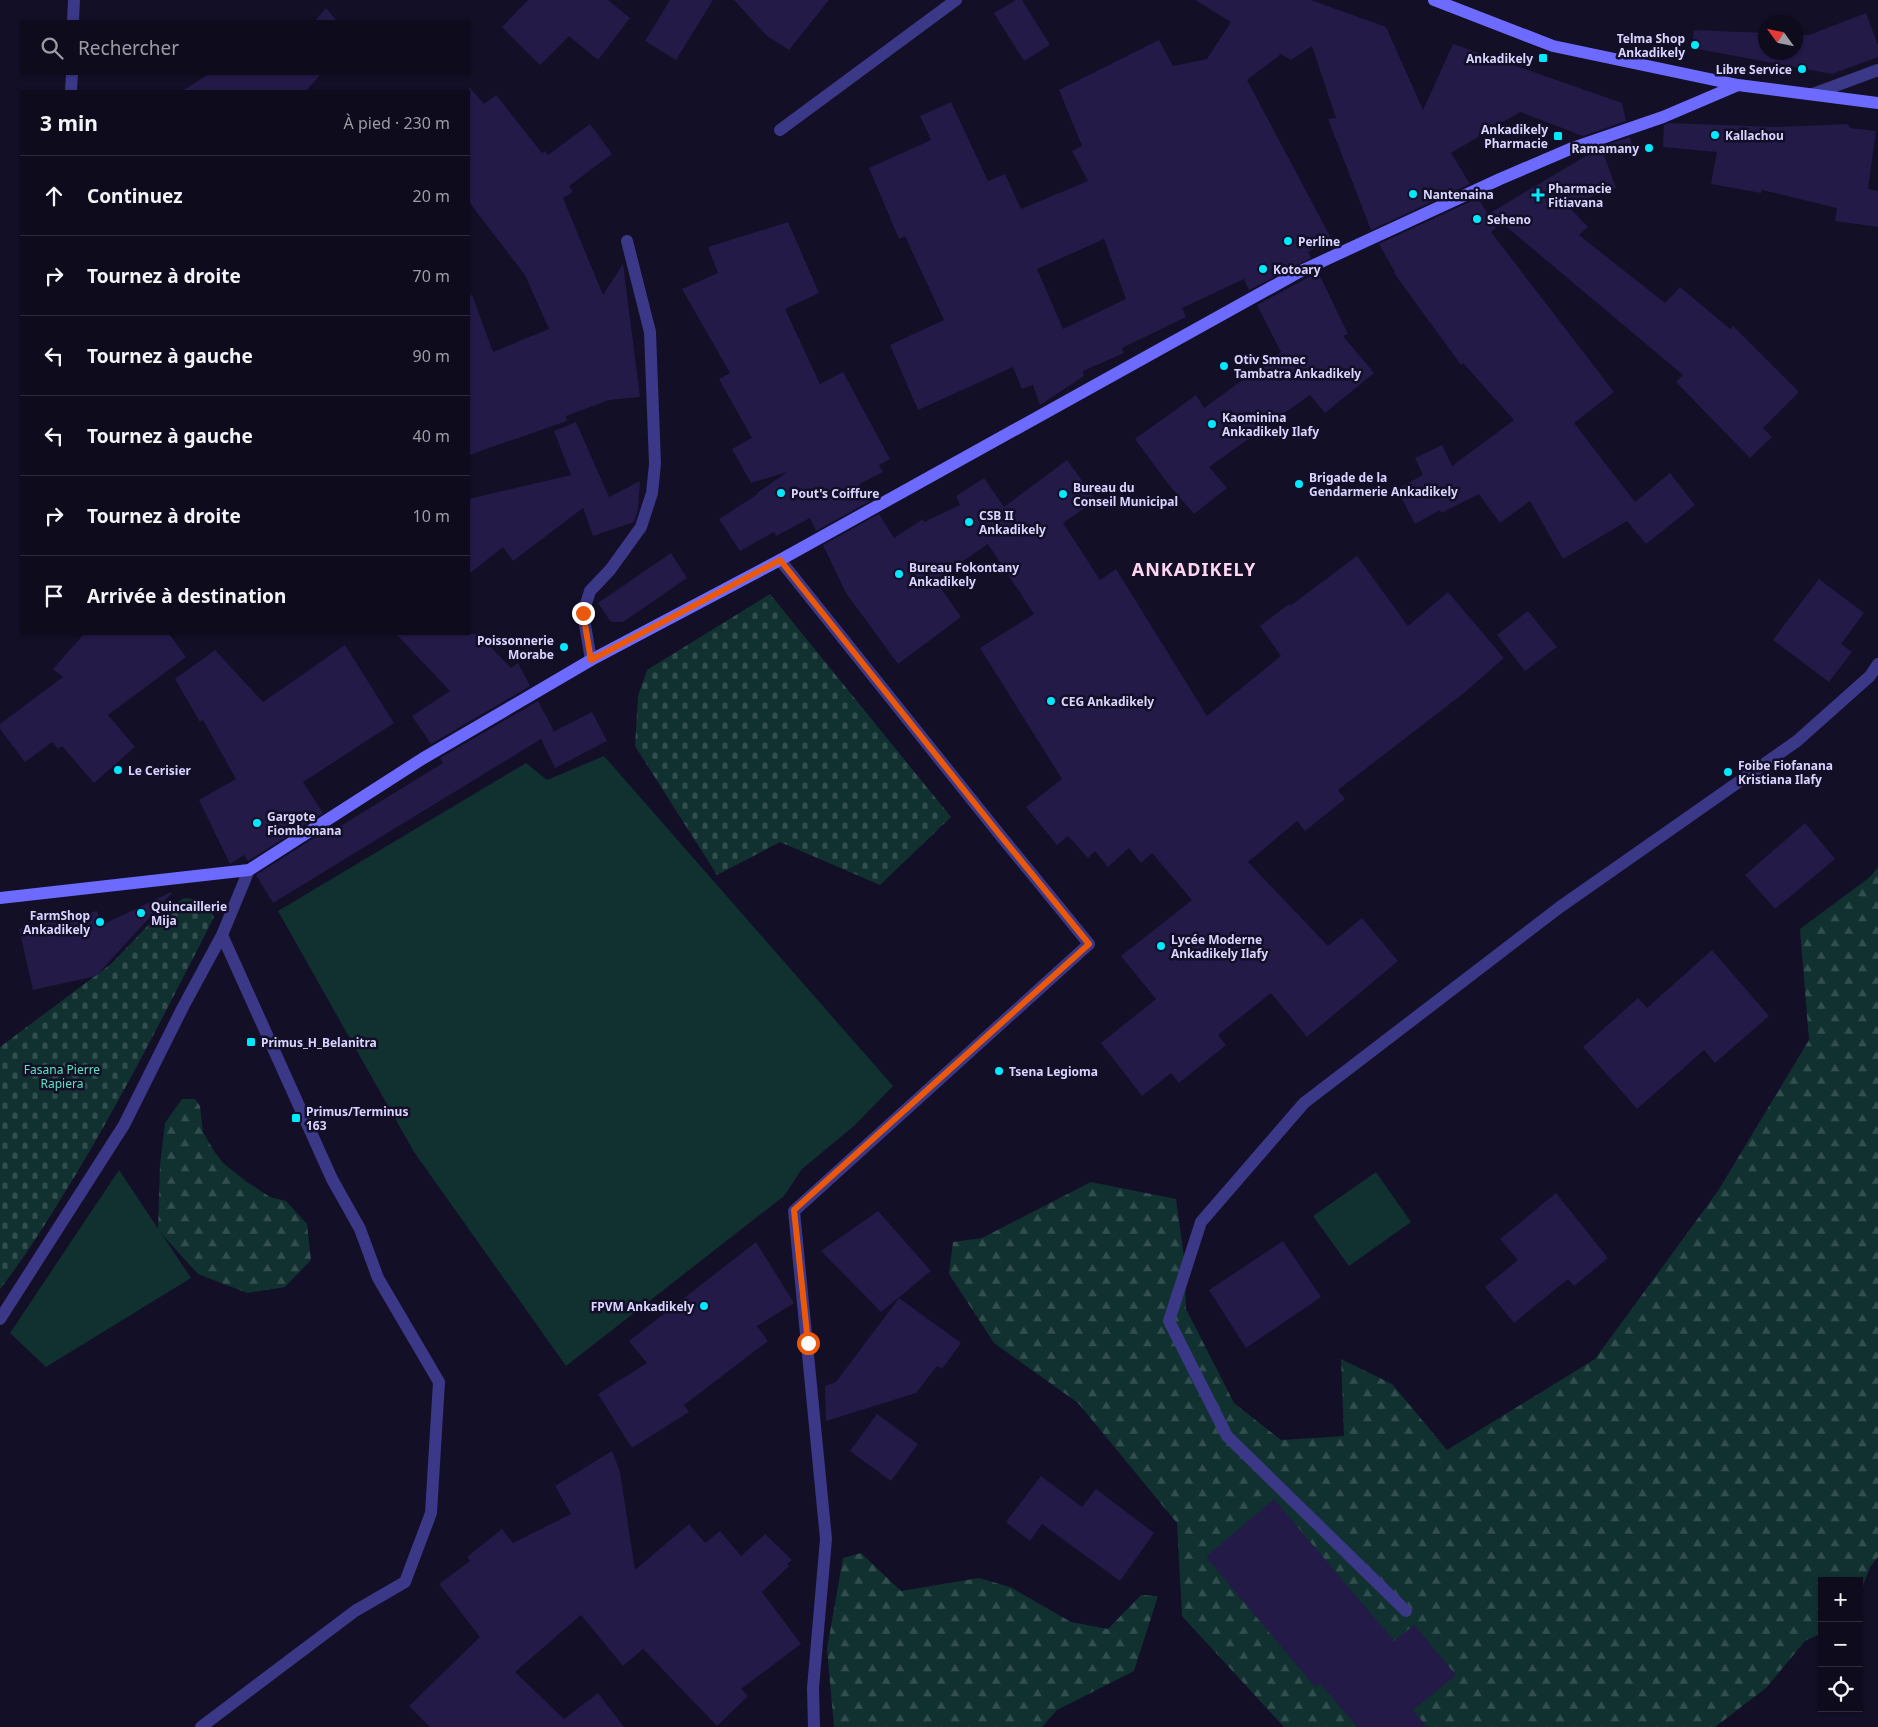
<!DOCTYPE html>
<html lang="fr">
<head>
<meta charset="utf-8">
<style>
	body { margin:0; font-family:"Noto Sans",sans-serif; background:#171426; color:#f1f3f6 }
	.controls { position:absolute; right:15px; bottom:15px; display:grid; overflow:hidden; border-radius:0px; box-shadow:0 1px 4px #0004 }
	.controls button { width:45px; height:45px; display:grid; place-items:center; padding:0; border:0; border-bottom:1px solid #2e2b3b; background:#0e0b1d; color:#f1f3f6; font:25px sans-serif }
	.compass { position:absolute; left:1758px; top:15px; width:45px; height:45px; border-radius:50%; background:#0e0b1d; box-shadow:0 1px 4px #0004; rotate:303deg }
	.stop { position:absolute; width:15px; height:15px; margin:-11px; border:4px solid #ea580c; border-radius:50%; background:#fff }
	.stop.end { background:#ea580c; border-color:#fff; box-shadow:0 1px 5px #0008 }
	.list { margin:0; padding:0; list-style:none }
	h2 { display:flex; justify-content:space-between; align-items:center; height:65px; margin:0; padding:0 20px; font-size:21px }
	h2 small { font-size:16px; font-weight:400; color:#9b9ba4 }
	.list li { display:grid; grid-template-columns:32px 1fr auto; gap:15px; align-items:center; box-sizing:border-box; height:80px; padding:0 20px; border-top:1px solid #2e2b3b }
	.list b { display:block; font-size:19px; white-space:nowrap }
	.list em { font-size:16px; font-style:normal; color:#9b9ba4 }
	.icon { flex:none; width:28px; height:28px; fill:none; stroke:currentColor; stroke-width:2; stroke-linecap:round; stroke-linejoin:round }
	.map { position:relative; flex:none; width:1878px; height:1727px; overflow:hidden }
	.search { position:absolute; background:#0e0b1d; box-shadow:0 1px 4px #0004; left:20px; top:20px; width:450px; height:55px; display:flex; align-items:center; gap:12px; box-sizing:border-box; padding:0 18px; border-radius:0px; color:#9b9ba4; font-size:19px }
	.panel { position:absolute; background:#0e0b1d; box-shadow:0 1px 4px #0004; left:20px; top:90px; width:450px; height:545px; border-radius:0px }
	.map>svg:first-child { display:block }
	.green { fill:#113130 }
	.forest { fill:url(#forest-firs) }
	.cemetery { fill:url(#cemetery-stones) }
	.building { fill:#231a48; fill-rule:evenodd }
	.lines { fill:none; stroke-linecap:round; stroke-linejoin:round }
	.lane { stroke:#3a3887; stroke-width:12 }
	.street { stroke:#3a3887; stroke-width:12 }
	.secondary { stroke:#6d6bff; stroke-width:12 }
	.route { stroke:#ea580c; stroke-width:6 }
	.poi-dot { fill:#00e9ff; stroke:#120f27; stroke-width:2 }
	.labels { text-anchor:middle; dominant-baseline:central; stroke-width:5; stroke-linejoin:round; paint-order:stroke }
	.poi-label { font-size:12px; font-weight:bold; fill:#d9d4ff; stroke:#120f27; text-anchor:start }
	.park-label { font-size:12px; fill:#5ce3c0; stroke:#120f27 }
	.district-label { font-size:18px; font-weight:bold; letter-spacing:1px; fill:#ffd6f1; stroke:#120f27 }
</style>
</head>
<body>
<div class="map">
<svg width="1878" height="1727" viewBox="0 0 1878 1727">
	<defs>
		<pattern id="forest-firs" width="22" height="20" patternUnits="userSpaceOnUse" patternTransform="scale(1.25)"><rect width="22" height="20" fill="#113130"/><path d="M5 1l3.5 6h-7zM16 11l3.5 6h-7z" fill="#334e4f"/></pattern>
		<pattern id="cemetery-stones" width="16" height="16" patternUnits="userSpaceOnUse" patternTransform="scale(1.25)"><rect width="16" height="16" fill="#113130"/><path d="M2 7V4a2 2 0 0 1 4 0v3zM10 15v-3a2 2 0 0 1 4 0v3z" fill="#334e4f"/></pattern>
	</defs>
	<rect width="100%" height="100%" fill="#120f27"/>
	<path class="green" d="M604 756 893 1086 854 1126 802 1169 784 1196 566 1366 414 1152 278 911 526 763 547 780Z
		M119 1170 191 1278 46 1367 10 1333Z
		M1376 1172 1411 1222 1349 1266 1313 1216Z"/>
	<path class="forest" d="M1878 867V1557L1870 1567 1859 1597V1581H1822V1637L1818 1635 1805 1641 1766 1688 1715 1727H1284L1182 1616 1177 1523 1078 1403 994 1343 949 1274 953 1242 982 1238 1091 1182 1176 1199 1184 1257 1186 1309 1234 1403 1281 1440 1344 1436 1341 1359 1392 1384 1447 1450 1595 1359 1718 1191 1809 1040 1800 929 1870 877Z
		M182 1099H195L200 1106 203 1132 214 1151 223 1163 247 1182 270 1197 286 1201 307 1224 311 1260 285 1287 247 1293 198 1274 158 1230 160 1165 165 1123Z
		M861 1553 901 1591 979 1578 1010 1587 1071 1622 1108 1629 1141 1595 1158 1596 1134 1671 1057 1710 1042 1727H834L827 1649 843 1558Z"/>
	<path class="cemetery" d="M770 594 951 817 880 885 780 842 717 875 635 746 638 696 647 670Z
		M184 898 203 900 214 917C166 1011 118 1107 62 1197 42 1229 23 1260 0 1289V1047L111 964 159 914Z"/>
	<path class="building" d="M528 0H608L630 18 598 60 569 36 540 65 502 27Z
		M670 0H713L676 60 645 41Z
		M734 0H829L789 50 767 36Z
		M1016 0H1022L1050 45 1024 61 994 13Z
		M1195 0H1311L1386 27 1423 110 1453 44 1622 103 1626 121 1583 136 1520 112 1451 153 1470 184 1371 230 1328 119 1336 118 1312 46 1291 60 1281 54 1247 80 1331 238 1308 252 1311 258 1249 290 1244 279 1182 308 1186 317 1122 348 1124 353 1083 371 1084 376 1040 405 1033 385 1022 389 1013 367 918 410 890 345 944 320 905 236 899 239 869 168 931 140 920 116 951 102 988 181 1005 174 1021 209 1088 181 1072 151 1082 146 1059 90 1159 40 1173 66 1207 59 1231 22ZM1104 239 1126 299 1063 329 1037 269Z
		M326 8 337 21H315Z
		M1866 13 1878 45V57L1832 74 1692 48 1694 30 1766 33V52H1796V35H1809Z
		M209 74H321L306 91H182Z
		M469 87 484 104 496 95 542 153 545 151 548 155 590 124 612 154 569 186 573 192 563 198 603 295 623 264 640 397 609 400 566 416 567 421 469 455V296L472 295 493 352 549 329 525 275 469 202Z
		M1669 123 1776 127 1848 124 1850 128 1876 131 1868 189 1878 191V227L1835 221 1837 208 1762 190 1761 193 1711 184 1717 152 1663 147 1664 125Z
		M1630 137 1635 156 1606 145Z
		M1601 147 1616 188 1567 205 1588 227 1579 235 1665 303 1680 287 1730 329 1733 326 1799 392 1763 428 1772 437 1750 458 1676 382 1683 375 1490 213Z
		M1478 198 1496 228 1491 232 1614 392 1574 423 1635 502 1670 473 1695 505 1646 544 1627 521 1563 559 1530 501 1500 523 1479 494 1441 513 1440 510 1415 524 1397 489 1423 475 1415 458 1442 445 1452 466 1514 420 1463 363 1461 365 1394 273 1395 272 1379 244Z
		M788 222 819 293 785 309 820 384 843 372 890 459 879 465 883 472 859 484 870 501 816 531 810 518 776 536 774 532 740 551 719 519 758 494 757 493 787 472 751 483 732 449 752 438 719 379 730 373 682 289 718 273 708 247Z
		M1318 272 1348 334 1343 336 1374 373 1325 413 1310 395 1209 467 1227 488 1194 514 1169 485 1135 439 1196 395 1204 408 1281 352 1257 305Z
		M576 422 609 497 640 481 638 509 634 522 593 536 583 508 513 561 503 547 469 574V499L571 475 554 431Z
		M1067 460 1096 500 1063 523 1100 580 1116 569 1207 716 1281 656 1260 626 1289 604 1290 606 1357 556 1408 626 1448 592 1504 658 1464 693 1338 790 1345 799 1305 831 1297 821 1248 862 1328 946 1362 918 1398 961 1307 1037 1271 993 1218 1035 1226 1045 1179 1083 1171 1073 1142 1096 1101 1043 1156 999 1121 956 1192 900 1152 853 1141 863 1129 848 1108 867 1095 851 1088 858 1068 836 1057 845 1026 807 1062 779 980 648 1034 614 988 544 935 580 961 617 898 664 846 593 823 545 879 514 894 538 923 519 924 522 960 505 956 496 984 478 1004 507Z
		M671 553 687 578 623 622H611L598 603Z
		M1819 579 1864 613 1841 644 1852 652 1829 682 1773 640Z
		M1528 611 1557 647 1525 671 1497 635Z
		M84 634H169L186 657 108 715 135 747 94 783 62 746 58 749 52 742 25 762 0 729V724L63 677 53 669Z
		M396 634H478L511 668 518 663 530 686 431 744 412 716 450 691Z
		M345 645 394 723 303 782 323 813 248 861 244 855 230 864 199 800 236 779 203 720 200 722 175 679 215 650 263 702Z
		M538 701 554 731 547 735 592 712 607 741 555 768 541 739 273 903 256 875 331 827 334 830 443 763 440 758Z
		M1805 823 1835 859 1775 909 1745 875Z
		M171 892 172 893 96 976 33 990 19 929 97 911 102 925Z
		M1712 950 1769 1016 1715 1063 1704 1050 1637 1109 1583 1047 1638 998 1647 1008Z
		M1556 1193 1608 1258 1574 1286 1568 1279 1514 1323 1485 1287 1518 1260 1500 1239Z
		M878 1211 931 1271 881 1312 821 1251Z
		M1283 1241 1321 1297 1246 1348 1209 1290Z
		M756 1242 794 1303 757 1326 768 1341 684 1405 689 1412 632 1448 598 1394 647 1363 629 1341Z
		M899 1298 961 1343 942 1369 937 1366 916 1393 826 1421 825 1386 836 1382Z
		M877 1414 918 1444 891 1481 850 1451Z
		M612 1451 620 1472 635 1570 689 1524 705 1543 720 1531 741 1556 765 1534 792 1560 787 1564 789 1566 762 1592 801 1644 741 1689 748 1696 717 1726 643 1649 623 1666 581 1615 515 1672 564 1719 598 1693 624 1727H430L409 1706 480 1637 439 1584 470 1561 467 1557 502 1529 513 1543 571 1514 555 1486Z
		M1041 1476 1082 1507 1096 1489 1154 1533 1120 1581 1042 1524 1030 1541 1006 1522Z
		M1274 1499 1394 1641 1414 1625 1456 1675 1413 1710 1427 1727H1357L1320 1683 1315 1687 1206 1557Z"/>
	<g class="lines">
		<path class="lane" d="M1406 1611 1227 1436 1169 1321 1201 1222 1304 1103 1560 907 1797 741 1870 676 1878 664"/>
		<path class="street" d="M73 21 74 0
			M71 91 72 74
			M1813 94 1878 70
			M780 130 956 0
			M780 560 1000 835 1089 944 794 1211 826 1539 813 1688 814 1727
			M591 660 583 613 590 591 610 570 641 527 652 493 655 464 650 332 627 241
			M0 1319 124 1125 183 1007 222 935 249 870
			M201 1727 355 1611 405 1582 431 1513 439 1382 378 1278 360 1229 332 1179 222 935"/>
		<path class="secondary" d="M1434 0 1553 46 1738 85 1878 103
			M0 898 249 870 422 759 591 660 780 560 1299 272 1500 179 1570 149 1663 117 1738 85"/>
	</g>
	<g class="lines">
		<path class="route" d="M583 613 591 660 780 560 1000 835 1089 944 794 1210 808 1343"/>
	</g>
	<g class="poi-dot">
		<circle cx="1695" cy="45" r="5"/>
		<rect x="1538" y="53" width="10" height="10" rx="2.5"/>
		<circle cx="1802" cy="69" r="5"/>
		<circle cx="1715" cy="135" r="5"/>
		<rect x="1553" y="131" width="10" height="10" rx="2.5"/>
		<circle cx="1649" cy="148" r="5"/>
		<circle cx="1413" cy="194" r="5"/>
		<path d="M1535.5 187.5h5v5h5v5h-5v5h-5v-5h-5v-5h5z"/>
		<circle cx="1477" cy="219" r="5"/>
		<circle cx="1288" cy="241" r="5"/>
		<circle cx="1263" cy="269" r="5"/>
		<circle cx="1224" cy="366" r="5"/>
		<circle cx="1212" cy="424" r="5"/>
		<circle cx="1299" cy="484" r="5"/>
		<circle cx="781" cy="493" r="5"/>
		<circle cx="1063" cy="494" r="5"/>
		<circle cx="969" cy="522" r="5"/>
		<circle cx="899" cy="574" r="5"/>
		<circle cx="564" cy="647" r="5"/>
		<circle cx="1051" cy="701" r="5"/>
		<circle cx="118" cy="770" r="5"/>
		<circle cx="1728" cy="772" r="5"/>
		<circle cx="257" cy="823" r="5"/>
		<circle cx="141" cy="913" r="5"/>
		<circle cx="100" cy="922" r="5"/>
		<circle cx="1161" cy="946" r="5"/>
		<rect x="246" y="1037" width="10" height="10" rx="2.5"/>
		<circle cx="999" cy="1071" r="5"/>
		<rect x="291" y="1113" width="10" height="10" rx="2.5"/>
		<circle cx="704" cy="1306" r="5"/>
	</g>
	<g class="labels">
		<g class="poi-label">
			<text x="1685" y="38" text-anchor="end">Telma Shop<tspan x="1685" dy="14">Ankadikely</tspan></text>
			<text x="1533" y="58" text-anchor="end">Ankadikely</text>
			<text x="1792" y="69" text-anchor="end">Libre Service</text>
			<text x="1548" y="129" text-anchor="end">Ankadikely<tspan x="1548" dy="14">Pharmacie</tspan></text>
			<text x="1725" y="135">Kallachou</text>
			<text x="1639" y="148" text-anchor="end">Ramamany</text>
			<text x="1548" y="188">Pharmacie<tspan x="1548" dy="14">Fitiavana</tspan></text>
			<text x="1423" y="194">Nantenaina</text>
			<text x="1487" y="219">Seheno</text>
			<text x="1298" y="241">Perline</text>
			<text x="1273" y="269">Kotoary</text>
			<text x="1234" y="359">Otiv Smmec<tspan x="1234" dy="14">Tambatra Ankadikely</tspan></text>
			<text x="1222" y="417">Kaominina<tspan x="1222" dy="14">Ankadikely Ilafy</tspan></text>
			<text x="1309" y="477">Brigade de la<tspan x="1309" dy="14">Gendarmerie Ankadikely</tspan></text>
			<text x="1073" y="487">Bureau du<tspan x="1073" dy="14">Conseil Municipal</tspan></text>
			<text x="791" y="493">Pout's Coiffure</text>
			<text x="979" y="515">CSB II<tspan x="979" dy="14">Ankadikely</tspan></text>
			<text x="909" y="567">Bureau Fokontany<tspan x="909" dy="14">Ankadikely</tspan></text>
			<text x="554" y="640" text-anchor="end">Poissonnerie<tspan x="554" dy="14">Morabe</tspan></text>
			<text x="1061" y="701">CEG Ankadikely</text>
			<text x="1738" y="765">Foibe Fiofanana<tspan x="1738" dy="14">Kristiana Ilafy</tspan></text>
			<text x="128" y="770">Le Cerisier</text>
			<text x="267" y="816">Gargote<tspan x="267" dy="14">Fiombonana</tspan></text>
			<text x="151" y="906">Quincaillerie<tspan x="151" dy="14">Mija</tspan></text>
			<text x="90" y="915" text-anchor="end">FarmShop<tspan x="90" dy="14">Ankadikely</tspan></text>
			<text x="1171" y="939">Lycée Moderne<tspan x="1171" dy="14">Ankadikely Ilafy</tspan></text>
			<text x="261" y="1042">Primus_H_Belanitra</text>
			<text x="1009" y="1071">Tsena Legioma</text>
			<text x="306" y="1111">Primus/Terminus<tspan x="306" dy="14">163</tspan></text>
			<text x="694" y="1306" text-anchor="end">FPVM Ankadikely</text>
		</g>
		<g class="park-label">
			<text x="62" y="1069">Fasana Pierre<tspan x="62" dy="14">Rapiera</tspan></text>
		</g>
		<g class="district-label">
			<text x="1194" y="569">ANKADIKELY</text>
		</g>
	</g>
</svg>
<div class="controls">
<button>+</button>
<button>−</button>
<button><svg class="icon" aria-label="locate" viewBox="0 0 24 24"><circle cx="12" cy="12" r="6"/><path d="M12 2v4M12 18v4M2 12h4M18 12h4"/></svg></button>
</div>
<svg class="compass" viewBox="-18 -18 36 36"><path d="M0-13l5 13h-10z" fill="#e53935"/><path d="M0 13l5-13h-10z" fill="#9b9ba4"/></svg>
<div class="stop" style="left:808px;top:1343px"></div>
<div class="stop end" style="left:583px;top:613px"></div>
<div class="search"><svg class="icon" aria-label="search" viewBox="0 0 24 24"><circle cx="10" cy="10" r="6"/><path d="M15 15l6 6"/></svg>Rechercher</div>
<section class="panel">
<h2>3 min<small>À pied · 230 m</small></h2>
<ul class="list">
<li><svg class="icon" aria-label="ahead" viewBox="0 0 24 24"><path d="M12 20V5M6 11l6-6 6 6"/></svg><div><b>Continuez</b></div><em>20 m</em></li>
<li><svg class="icon" aria-label="right" viewBox="0 0 24 24"><path d="M7 20v-9h11M14 6l5 5-5 5"/></svg><div><b>Tournez à droite</b></div><em>70 m</em></li>
<li><svg class="icon" aria-label="left" viewBox="0 0 24 24"><path d="M17 20v-9H6M10 6l-5 5 5 5"/></svg><div><b>Tournez à gauche</b></div><em>90 m</em></li>
<li><svg class="icon" aria-label="left" viewBox="0 0 24 24"><path d="M17 20v-9H6M10 6l-5 5 5 5"/></svg><div><b>Tournez à gauche</b></div><em>40 m</em></li>
<li><svg class="icon" aria-label="right" viewBox="0 0 24 24"><path d="M7 20v-9h11M14 6l5 5-5 5"/></svg><div><b>Tournez à droite</b></div><em>10 m</em></li>
<li><svg class="icon" aria-label="arrive" viewBox="0 0 24 24"><path d="M6 21V4h12l-3 4 3 4H6"/></svg><div><b>Arrivée à destination</b></div></li>
</ul>
</section>
</div>
</body>
</html>
